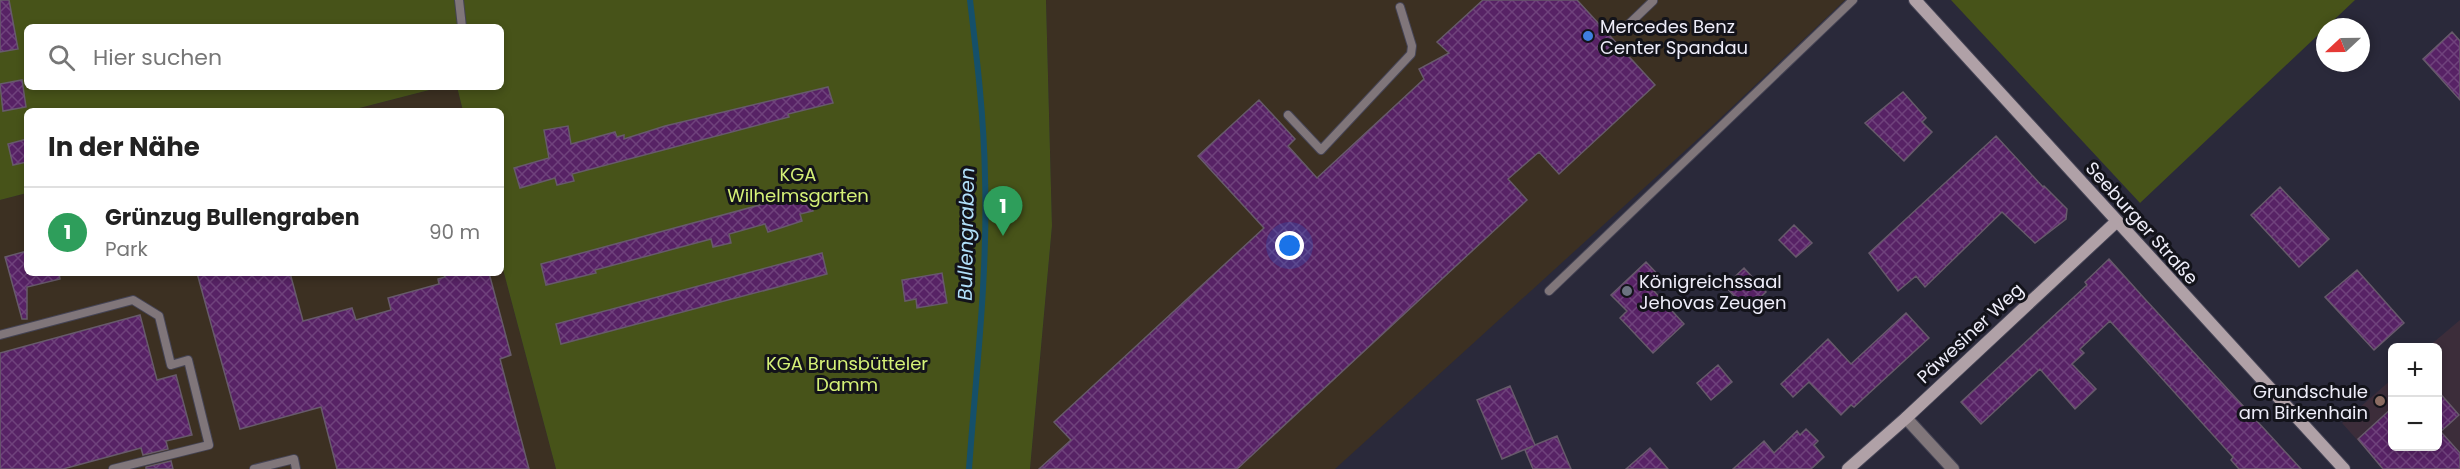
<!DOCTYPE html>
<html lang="de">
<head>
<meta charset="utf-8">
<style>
	body { margin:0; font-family:Poppins,sans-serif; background:#f2f2f2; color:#222 }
	.controls { position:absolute; right:18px; bottom:18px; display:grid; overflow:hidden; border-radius:9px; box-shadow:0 3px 9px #0003 }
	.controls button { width:54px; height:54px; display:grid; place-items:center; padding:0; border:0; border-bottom:2px solid #e0e0e0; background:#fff; color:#222; font:30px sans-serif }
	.compass { position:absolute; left:2316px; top:18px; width:54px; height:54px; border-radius:50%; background:#fff; box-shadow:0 3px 9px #0003; rotate:248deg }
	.you { position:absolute; left:1290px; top:246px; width:21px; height:21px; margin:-15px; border:4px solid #fff; border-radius:50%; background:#1a73e8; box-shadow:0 0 0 9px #1a73e833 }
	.badge { display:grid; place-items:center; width:39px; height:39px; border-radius:50%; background:#0f766e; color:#fff; font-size:20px; font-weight:700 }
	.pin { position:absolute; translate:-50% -50px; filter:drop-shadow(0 2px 3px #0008) }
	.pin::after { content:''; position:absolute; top:32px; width:21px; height:18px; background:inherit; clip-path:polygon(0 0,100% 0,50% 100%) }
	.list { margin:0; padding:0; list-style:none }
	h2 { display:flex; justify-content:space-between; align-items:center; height:78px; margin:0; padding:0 24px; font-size:26px }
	h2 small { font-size:20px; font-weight:400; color:#767676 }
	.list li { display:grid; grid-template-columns:39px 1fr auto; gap:18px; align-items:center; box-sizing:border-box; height:90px; padding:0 24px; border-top:2px solid #e0e0e0 }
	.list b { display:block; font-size:22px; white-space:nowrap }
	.list p { margin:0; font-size:20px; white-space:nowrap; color:#767676 }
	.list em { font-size:20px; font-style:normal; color:#767676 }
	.icon { flex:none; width:33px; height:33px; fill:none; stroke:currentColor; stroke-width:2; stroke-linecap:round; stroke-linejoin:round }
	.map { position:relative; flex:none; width:2460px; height:469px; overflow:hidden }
	.search { position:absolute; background:#fff; box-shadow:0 3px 9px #0003; left:24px; top:24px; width:480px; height:66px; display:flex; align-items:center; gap:15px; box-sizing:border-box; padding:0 21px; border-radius:9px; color:#767676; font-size:22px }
	.panel { position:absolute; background:#fff; box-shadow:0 3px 9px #0003; left:24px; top:108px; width:480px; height:168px; border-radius:9px }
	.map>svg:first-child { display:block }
	.commercial { fill:#3c3022 }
	.education { fill:#3c2d3a }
	.green { fill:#475319 }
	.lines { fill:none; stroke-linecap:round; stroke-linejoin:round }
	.stream { stroke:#15506a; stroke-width:6 }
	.building { fill:url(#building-cross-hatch); stroke:#675a6b; stroke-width:1.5 }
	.lane-casing { stroke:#454455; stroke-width:10 }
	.street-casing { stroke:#454455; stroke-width:14 }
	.secondary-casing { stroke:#454455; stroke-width:14 }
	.lane { stroke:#80767a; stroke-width:8 }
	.street { stroke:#80767a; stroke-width:12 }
	.secondary { stroke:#b0a1a7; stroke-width:12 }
	.shop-dot { fill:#3f7fe0; stroke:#13131a; stroke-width:2 }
	.worship-dot { fill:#6b7280; stroke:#13131a; stroke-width:2 }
	.education-dot { fill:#8d6e63; stroke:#13131a; stroke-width:2 }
	.labels { text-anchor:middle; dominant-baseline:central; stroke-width:6; stroke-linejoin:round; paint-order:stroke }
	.poi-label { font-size:18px; fill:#eeedf9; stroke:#13131a; text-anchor:start }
	.park-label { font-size:18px; fill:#d5f177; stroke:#13131a }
	.street-label { font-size:18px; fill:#eeedf9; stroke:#13131a }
	.water-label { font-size:20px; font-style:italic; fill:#b1e0fa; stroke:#13131a }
</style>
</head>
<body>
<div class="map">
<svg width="2460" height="469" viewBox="0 0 2460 469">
	<defs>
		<pattern id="building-cross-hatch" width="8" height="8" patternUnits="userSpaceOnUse" patternTransform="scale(1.5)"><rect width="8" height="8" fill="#572265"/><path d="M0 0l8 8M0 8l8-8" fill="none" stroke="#6f427c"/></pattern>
	</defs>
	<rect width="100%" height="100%" fill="#2a293a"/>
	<path class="commercial" d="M1046 0H1845L1710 128 1335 469H1030L1052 226Z
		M441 87H457L463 111H348Z
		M27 193V273H501V262L556 469H0V200Z"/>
	<path class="education" d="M2460 320V469H2383L2342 423 2392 379V446H2438V348L2428 347Z"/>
	<path class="green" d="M0 0H1046L1052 226 1030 469H556L501 262V111H463L457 87H501V27H27V87H441L348 111H27V193L0 200Z
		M1951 0H2355L2140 203Z"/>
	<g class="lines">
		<path class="stream" d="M969 469C976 372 988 274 985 177 984 118 977 59 970 0"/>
	</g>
	<path class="building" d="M0 0H9L18 49 0 52Z
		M1483 0H1577L1655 85 1559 174 1539 152 1508 179 1527 200 1237 469H1039L1071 440 1054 422 1264 228 1198 156 1259 100 1295 139 1288 146 1317 178 1424 79 1419 69 1449 53 1437 42Z
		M2452 32 2460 41V100L2423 59Z
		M22 80 26 107 3 111 0 84Z
		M828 87 833 103 788 114 789 117 572 174 574 181 557 185 555 178 520 188 514 168 549 158 544 130 568 126 571 144 615 132 617 137 624 135V139L665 126Z
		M1903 92 1926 118 1922 122 1932 132 1904 161 1865 123Z
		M1996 136 2043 187 2044 186 2067 209 2066 219 2035 243 2002 212 1925 287 1916 276 1898 291 1869 253Z
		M27 139V162L13 165 8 144Z
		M2280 187 2329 239 2299 267 2251 215Z
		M808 192 813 211 800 214 802 221 768 232 765 224 729 234 731 243 713 247 711 239 595 270 596 273 546 285 541 264Z
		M1794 225 1812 243 1796 257 1779 240Z
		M27 251V273H59L60 279 27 287V319H22L5 257Z
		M822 253 827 274 561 344 556 324Z
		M2109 259 2144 298 2301 469H2239L2231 460 2233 457 2110 321 2080 349 2084 353 2072 364 2096 389 2075 409 2040 369 1981 424 1961 402 2087 285 2085 282Z
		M1646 262 1663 280 1653 290 1684 324 1653 353 1620 318 1627 311 1611 295Z
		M1744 268 1766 292 1747 310 1725 286Z
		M2357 270 2404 323 2374 350 2325 297Z
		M197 273H290L303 321 352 308 356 320 391 310 388 298 439 284 438 279 445 277 444 273H489L511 355 500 359 529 469H337L321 407 240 429Z
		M942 273 947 303 917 308 916 299 905 301 902 280Z
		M1906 313 1929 338 1854 407 1851 405 1841 415 1809 382 1793 397 1781 384 1828 339 1851 364Z
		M140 315 157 380 176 375 192 435 166 441 168 449 143 455 141 448 63 469H0V353Z
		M1718 365 1732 382 1711 400 1697 383Z
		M1510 386 1535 445 1557 436 1571 469H1533L1525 450 1533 446 1502 459 1477 400Z
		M2438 391 2459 415 2438 434Z
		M2392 408V447H2438V436L2441 432 2460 453V469H2383L2358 439Z
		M1806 429 1818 441 1814 445 1824 457 1811 469H1733L1764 441 1774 453 1797 431 1800 435Z
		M1650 448 1668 469H1626Z
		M171 461 173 469H146V467Z"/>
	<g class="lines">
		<g class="lane-casing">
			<path id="lane" d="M459 0 462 27
				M1630 23 1653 1
				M1288 115 1321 150 1411 54 1412 46 1400 7
				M1549 291 1853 0
				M0 335 133 300 159 316 171 365 188 360 209 445 113 469
				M254 469 294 459 296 469"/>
		</g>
		<g class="street-casing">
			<path id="street" d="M1906 418 1953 469"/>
		</g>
		<g class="secondary-casing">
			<path id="secondary" d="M1915 0 2344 469
				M1848 469 1906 418 2116 222"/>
		</g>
		<use href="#lane" class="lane"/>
		<use href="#street" class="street"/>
		<use href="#secondary" class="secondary"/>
	</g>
	<circle class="shop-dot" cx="1588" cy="36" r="6"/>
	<circle class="worship-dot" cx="1627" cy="291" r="6"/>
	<circle class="education-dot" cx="2380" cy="401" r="6"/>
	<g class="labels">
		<g class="poi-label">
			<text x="1600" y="26">Mercedes Benz<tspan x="1600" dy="21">Center Spandau</tspan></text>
			<text x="1639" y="281">Königreichssaal<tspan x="1639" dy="21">Jehovas Zeugen</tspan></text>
			<text x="2368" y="391" text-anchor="end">Grundschule<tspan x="2368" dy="21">am Birkenhain</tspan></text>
		</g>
		<g class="park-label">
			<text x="798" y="174">KGA<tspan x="798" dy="21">Wilhelmsgarten</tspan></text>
			<text x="847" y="363">KGA Brunsbütteler<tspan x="847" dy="21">Damm</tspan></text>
		</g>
		<g class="street-label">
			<text transform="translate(2142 223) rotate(48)">Seeburger Straße</text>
			<text transform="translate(1970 333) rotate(-43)">Päwesiner Weg</text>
		</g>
		<g class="water-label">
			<text transform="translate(966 234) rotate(-89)">Bullengraben</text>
		</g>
	</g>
</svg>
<div class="controls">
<button>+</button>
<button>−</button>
</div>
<svg class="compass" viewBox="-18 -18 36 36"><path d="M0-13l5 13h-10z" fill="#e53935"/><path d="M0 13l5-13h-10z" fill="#767676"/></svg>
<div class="you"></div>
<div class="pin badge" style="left:1003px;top:236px;background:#2e9e5b">1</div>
<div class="search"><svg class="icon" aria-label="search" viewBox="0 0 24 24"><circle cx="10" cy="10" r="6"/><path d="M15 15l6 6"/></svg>Hier suchen</div>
<section class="panel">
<h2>In der Nähe<small></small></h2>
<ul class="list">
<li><span class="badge" style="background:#2e9e5b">1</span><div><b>Grünzug Bullengraben</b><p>Park</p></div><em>90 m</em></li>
</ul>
</section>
</div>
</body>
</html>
